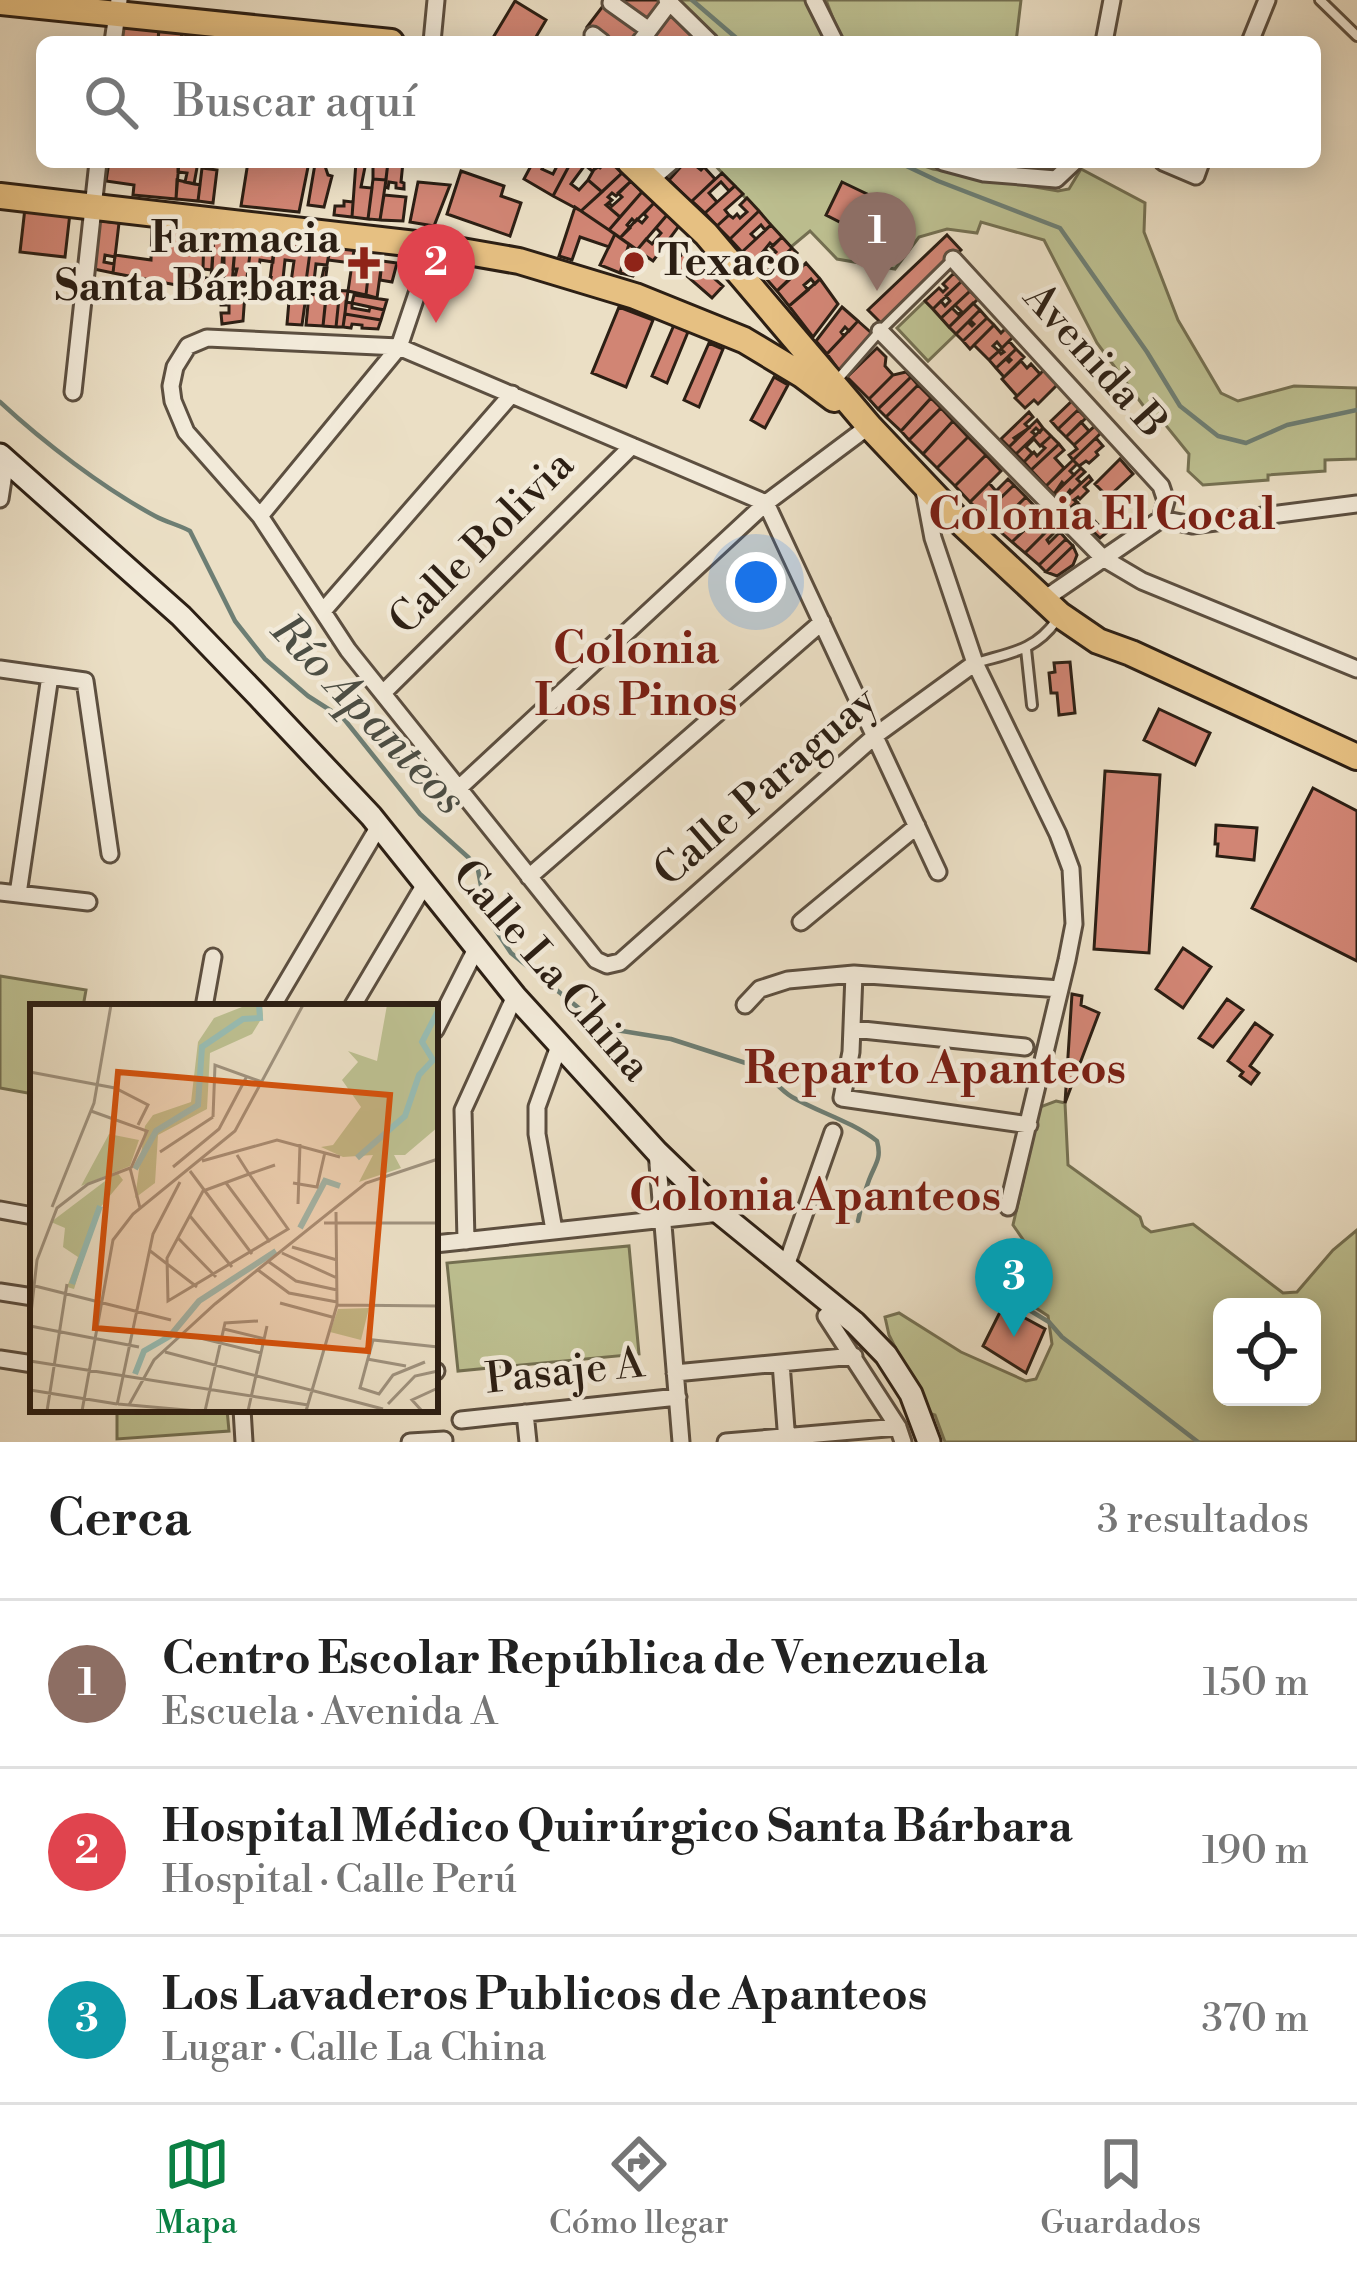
<!DOCTYPE html>
<html lang="es">
<head>
<meta charset="utf-8">
<style>
	body { margin:0; font-family:"Libre Bodoni",serif; background:#f2f2f2; color:#222 }
	.controls { position:absolute; right:36px; bottom:36px; display:grid; overflow:hidden; border-radius:18px; box-shadow:0 6px 30px #0003 }
	.controls button { width:108px; height:108px; display:grid; place-items:center; padding:0; border:0; border-bottom:3px solid #e0e0e0; background:#fff; color:#222; font:60px sans-serif }
	.you { position:absolute; left:756px; top:582px; width:42px; height:42px; margin:-30px; border:9px solid #fff; border-radius:50%; background:#1a73e8; box-shadow:0 0 0 18px #1a73e833 }
	.badge { display:grid; place-items:center; width:78px; height:78px; border-radius:50%; background:#0b8043; color:#fff; font-size:39px; font-weight:700 }
	.pin { position:absolute; translate:-50% -99px; filter:drop-shadow(0 3px 6px #0008) }
	.pin::after { content:''; position:absolute; top:63px; width:42px; height:36px; background:inherit; clip-path:polygon(0 0,100% 0,50% 100%) }
	.list { margin:0; padding:0; list-style:none }
	h2 { display:flex; justify-content:space-between; align-items:center; height:156px; margin:0; padding:0 48px; font-size:51px }
	h2 small { font-size:39px; font-weight:400; color:#767676 }
	.list li { display:grid; grid-template-columns:78px 1fr auto; gap:36px; align-items:center; box-sizing:border-box; height:168px; padding:0 48px; border-top:3px solid #e0e0e0 }
	.list b { display:block; font-size:45px; white-space:nowrap }
	.list p { margin:0; font-size:39px; white-space:nowrap; color:#767676 }
	.list em { font-size:39px; font-style:normal; color:#767676 }
	.icon { flex:none; width:66px; height:66px; fill:none; stroke:currentColor; stroke-width:2; stroke-linecap:round; stroke-linejoin:round }
	.map { position:relative; flex:none; width:1357px; height:1442px; overflow:hidden }
	.search { position:absolute; background:#fff; box-shadow:0 6px 30px #0003; left:36px; right:36px; top:36px; height:132px; display:flex; align-items:center; gap:30px; box-sizing:border-box; padding:0 42px; border-radius:18px; color:#767676; font-size:45px }
	.sheet { height:660px; background:#fff }
	nav { display:flex; justify-content:space-around; align-items:center; box-sizing:border-box; height:168px; border-top:3px solid #e0e0e0; background:#fff; font-size:33px; color:#767676 }
	nav a { display:grid; justify-items:center; gap:6px }
	nav .on { color:#0b8043 }
	.map>svg:first-child { display:block }
	.green { fill:#bdc091; stroke:#747052; stroke-width:3; fill-rule:evenodd }
	.lines { fill:none; stroke-linecap:round; stroke-linejoin:round }
	.stream { stroke:#6d7e74; stroke-width:4.5 }
	.building { fill:#d18574; stroke:#2c1f14; stroke-width:3 }
	.lane-casing { stroke:#5c4f40; stroke-width:14 }
	.street-casing { stroke:#5c4f40; stroke-width:21 }
	.secondary-casing { stroke:#2c1f14; stroke-width:27 }
	.primary-casing { stroke:#2c1f14; stroke-width:30 }
	.lane { stroke:#f2ead9; stroke-width:8 }
	.street { stroke:#f2ead9; stroke-width:15 }
	.secondary { stroke:#f2ead9; stroke-width:21 }
	.primary { stroke:#e6c082; stroke-width:24 }
	.poi-dot { fill:#8f2418; stroke:#f2ead9; stroke-width:4.5 }
	.labels { text-anchor:middle; dominant-baseline:central; stroke-width:9; stroke-linejoin:round; paint-order:stroke }
	.poi-label { font-size:42px; font-weight:bold; fill:#2c1f14; stroke:#f2ead9; text-anchor:end }
	.street-label { font-size:42px; fill:#2c1f14; stroke:#f2ead9 }
	.neighbourhood-label { font-size:45px; font-weight:bold; fill:#7a1f14; stroke:#f2ead9 }
	.water-label { font-size:45px; font-style:italic; fill:#4c4e44; stroke:#f2ead9 }
	.inset-river { fill:none; stroke:#98bdb4; stroke-width:6 }
	.inset-road { fill:none; stroke:#9f927e; stroke-width:3 }
	.view { fill:#d5530d; fill-opacity:0.15; stroke:#d5530d; stroke-width:6 }
	.inset-edge { fill:none; stroke:#2c1f14; stroke-width:6 }
</style>
</head>
<body>
<div class="map">
<svg width="1357" height="1442" viewBox="0 0 1357 1442">
	<rect width="100%" height="100%" fill="#ebdfc5"/>
	<filter id="stains"><feTurbulence type="fractalNoise" baseFrequency=".00167" numOctaves="4"/><feColorMatrix values="0 0 0 0 .2 0 0 0 0 .09 0 0 0 0 .02 0 0 0 .5 -.17"/></filter>
	<radialGradient id="worn" r=".72"><stop offset=".6" stop-color="#630" stop-opacity="0"/><stop offset="1" stop-color="#630" stop-opacity=".3"/></radialGradient>
	<path class="green" d="M674 0H807L830 39 812 42H718Z
		M826 0H1021L1016 42H842Z
		M712 162H913L933 169 1058 191 1069 189 1081 169 1145 203 1144 232 1178 320 1221 393 1238 401 1294 386 1357 388V459L1325 460V471L1268 475V480L1203 485 1188 471 1189 454 1164 423 1159 427 1097 343 1044 240 981 222 977 233 947 229 919 237 895 269 837 259 810 231 791 247Z
		M925 301 956 334 928 361 897 328Z
		M0 976 86 990 83 1007H33V1094L0 1088Z
		M1056 1101 1065 1103 1068 1165 1140 1217 1143 1226 1151 1232 1193 1224 1283 1293 1297 1292 1333 1250 1357 1230V1442H945L935 1415 928 1413 889 1335 885 1317 899 1313 961 1352 1026 1381 1036 1379 1052 1344 1048 1316 1027 1302 1029 1279 1040 1264 1013 1225 1040 1107ZM1222 1307H1312V1397H1222Z
		M629 1246 639 1354 458 1371 447 1263Z
		M102 1409H227L229 1431 117 1439V1412Z"/>
	<g class="lines">
		<path class="stream" d="M692 0 741 42
			M898 162 938 181 1060 228 1147 352 1180 406 1218 436 1246 443 1287 425 1357 410
			M0 402C43 442 103 488 155 516 166 522 179 525 190 531L235 621 265 659 308 696 344 719 420 814 469 858 478 870 487 917 511 953 596 1022 610 1029 671 1039 755 1066C769 1073 777 1088 792 1097 820 1113 851 1121 877 1141 882 1159 875 1164 869 1180 864 1193 861 1207 858 1221
			M1011 1299 1049 1322 1062 1337 1198 1442"/>
	</g>
	<path class="building" d="M610 0H662L644 25Z
		M515 1 546 20 533 42H504L494 36Z
		M606 2 643 30 634 42H606L587 27Z
		M670 14 702 42H645Z
		M120 21 159 25 158 42H118Z
		M159 29 182 31 181 42H158Z
		M109 162H179L176 199 133 195 134 185 106 181Z
		M186 162H198L194 184 185 182 187 173 178 172V164L186 166Z
		M248 162H309L299 212 241 206Z
		M356 162H366L361 187 372 188 368 219 352 217Z
		M373 162H388L386 180 373 179Z
		M388 162H403L401 182 404 183V189L396 188V183L389 182 388 188 385 187Z
		M533 162H546L542 169 553 174 559 162 569 166 553 196 524 179Z
		M571 162H606L592 171 585 165 571 184 579 190 588 180 602 192 581 211 553 196Z
		M606 162H610L622 173 602 192 588 180 596 166 600 168Z
		M685 162H691L701 170 704 167 715 179 691 202 669 180Z
		M315 164 325 166 328 175 332 176 324 207 308 205Z
		M202 168 217 170 213 203 198 201Z
		M461 171 504 186 501 196 521 203 510 236 447 214Z
		M622 173 631 181 616 196 612 193 608 197 612 200 606 205 620 217 609 230 581 211Z
		M722 173 735 186 729 191 721 182 709 193 717 202 705 213 692 201Z
		M373 179 386 180 380 220 368 219Z
		M177 180 200 185 198 201 176 199Z
		M631 181 642 192 620 217 606 205 609 203 612 206 622 197 618 193Z
		M418 182 450 185 434 226 410 222Z
		M842 182 890 205 873 239 826 215Z
		M735 186 743 194 725 210 729 215 717 226 705 213Z
		M642 192 654 203 635 222 632 219 627 225 630 228 620 238 609 230Z
		M384 195 406 197 403 221 380 220Z
		M747 198 759 211 730 239 717 226 729 215 733 218 737 214 740 218 747 212 740 205Z
		M344 201 353 202 352 217 334 215 335 206H344Z
		M654 203 667 215 637 250 620 238 637 219 642 223 647 217 644 214Z
		M575 207 615 234 609 247 580 237 572 260 559 256Z
		M25 208 70 213 65 257 20 252Z
		M759 211 771 225 765 230 761 225 751 234 756 239 742 252 730 239Z
		M667 215 679 226 653 261 637 250 646 239 652 244 661 233 656 228Z
		M94 220 119 223 115 257 105 255 104 262 114 264 113 273 89 268Z
		M771 225 782 237 773 246 770 243 753 264 742 252Z
		M152 227 204 233 203 269 194 268 192 288 113 273 115 255 151 260Z
		M204 233 214 234 212 270 203 269Z
		M214 234 224 235 221 280 211 279Z
		M615 234 629 244 620 273 600 265Z
		M224 235 236 236 232 284H224Z
		M947 235 961 250 882 324 868 310Z
		M236 236 252 238 245 293 230 297 237 269H233Z
		M782 237 792 248 763 275 753 264 767 251 772 256 776 252 771 247Z
		M252 238 275 241 273 262 260 260 257 281 271 278 269 287 245 293Z
		M275 241 311 245 305 289H290L294 261 285 260 282 288 269 287Z
		M629 244 647 257 633 276 620 273Z
		M311 245 330 247 327 265 316 264 314 281 321 282 324 268H327L324 290 305 289Z
		M330 247 354 250 352 263 328 260Z
		M792 248 797 253 781 268 790 279 777 291 763 275Z
		M684 252 723 286 712 298 673 264Z
		M353 257 370 259 366 295 348 291Z
		M370 259 382 261 377 298 366 295Z
		M382 261 397 263 392 282 380 280Z
		M806 263 820 279 815 284 811 279 804 285 808 290 789 306 777 291Z
		M194 268 203 269 202 277 211 279 210 291 192 288Z
		M954 273 962 281 933 309 925 301 939 288 943 292 947 288 943 284Z
		M820 279 838 304 813 337 789 306Z
		M962 281 970 291 941 318 933 309 941 301 945 306 950 301 946 296Z
		M290 289H299L298 302 305 303 302 325 287 324Z
		M327 290 348 291 343 327H336L339 298H326Z
		M970 291 978 299 949 327 941 318 952 308 958 314 961 311 955 305Z
		M220 293 230 297 245 293 243 321 222 324 221 313H229V305H221Z
		M309 294 326 296 323 326 306 325Z
		M354 295 387 300 384 310 352 303Z
		M326 298H339L336 327 323 326Z
		M346 302 352 303V308L369 311 370 307 384 310 381 320 345 314Z
		M973 303 980 310 956 334 949 327Z
		M619 307 653 320 626 387 592 373Z
		M842 307 858 321 849 331 845 327 841 332 844 336 827 354 816 341Z
		M980 310 987 318 963 341 956 334 968 322 972 326 974 324 970 320Z
		M345 314 381 320 378 329 362 328V325L352 324 351 328 343 327Z
		M987 318 994 325 970 349 963 341Z
		M858 321 876 337 840 372 827 354Z
		M674 325 688 332 667 383 652 376Z
		M994 325 1001 333 1006 328 1013 337 1002 348 997 342 993 346 999 351 989 360 974 345Z
		M1009 341 1016 349 996 368 989 360 999 351 1001 354 1004 352 1001 349Z
		M709 343 723 349 699 407 684 400Z
		M877 348 886 357 885 366 893 375 869 399 847 377Z
		M1016 349 1024 357 1004 377 996 368 1006 359 1009 362 1011 360 1008 357Z
		M1021 361 1027 368 1031 364 1040 374 1017 396 1002 379Z
		M1044 370 1058 384 1038 404 1034 400 1025 408 1015 398Z
		M906 372 911 377 878 409 869 399 893 375Z
		M774 377 788 385 765 428 751 420Z
		M911 377 918 385 886 417 878 409Z
		M918 385 931 398 901 431 886 417Z
		M931 398 941 408 909 440 901 431Z
		M1073 400 1080 408 1058 429 1051 421Z
		M941 408 953 421 923 454 909 440Z
		M1078 410 1086 418 1066 437 1058 429Z
		M1029 412 1033 417 1025 424 1029 428 1014 438 1016 440 1009 447 1001 439Z
		M1037 420 1043 428 1040 432 1036 428 1032 432 1036 435 1016 454 1009 447Z
		M953 421 968 437 937 468 923 454Z
		M1081 422 1089 431 1074 445 1066 437Z
		M1096 425 1102 432 1073 460 1069 455 1077 449 1074 445Z
		M1043 428 1051 436 1040 446 1034 439 1026 447 1032 453 1024 462 1016 454Z
		M1051 436 1059 444 1031 470 1024 462 1034 452 1037 456 1045 448 1041 445Z
		M968 437 986 455 955 486 937 468Z
		M1096 438 1103 446 1096 452 1098 455 1089 463 1086 461 1079 466 1073 460Z
		M1059 444 1064 450 1055 458 1064 468 1046 486 1031 470Z
		M986 455 1001 471 970 502 955 486Z
		M1120 459 1133 474 1108 497 1095 484Z
		M1073 460 1077 464 1070 471 1074 475 1064 484 1062 482 1054 494 1046 486Z
		M1081 468 1085 472 1077 479 1081 483 1072 492 1070 490 1061 502 1054 494Z
		M1089 476 1092 480 1084 487 1088 491 1080 499 1078 497 1074 500 1077 502 1069 509 1061 502Z
		M1008 479 1014 485 983 515 970 502 989 483 996 491Z
		M1014 485 1026 497 995 527 983 515Z
		M1026 497 1041 513 1012 542 995 527 1006 517 1008 520 1016 513 1013 510Z
		M1077 502 1106 533 1100 538 1069 509Z
		M1033 522 1044 534 1025 553 1012 542Z
		M1053 525 1057 530 1047 540 1049 543 1060 532 1066 539 1039 565 1025 553Z
		M1066 539 1073 546 1046 572 1039 565Z
		M1073 546 1077 555 1073 565 1057 576 1046 572Z
		M1070 662 1075 713 1059 715 1057 693H1051L1049 673 1055 672 1054 663Z
		M1159 709 1210 733 1195 765 1144 740Z
		M1105 771 1160 775 1149 953 1094 949Z
		M1313 788 1357 811V961L1252 908Z
		M1216 825 1257 828 1254 860 1217 856 1218 844H1215Z
		M1183 948 1211 967 1183 1008 1156 989Z
		M1072 994 1082 996 1081 1005 1099 1013 1065 1103Z
		M1227 999 1243 1010 1213 1047 1199 1038Z
		M1255 1023 1272 1035 1250 1066 1259 1073 1251 1084 1240 1076 1243 1072 1228 1061Z
		M1003 1306 1045 1329 1026 1373 983 1346Z"/>
	<g class="lines">
		<g class="lane-casing">
			<path id="lane" d="M1320 0 1357 36
				M838 379 880 331 952 260
				M1026 649 1032 705
				M976 663C1009 653 1035 651 1056 621"/>
		</g>
		<g class="street-casing">
			<path id="street" d="M667 0 710 42
				M814 0 835 42
				M611 3 649 30
				M593 35 602 42
				M113 42 119 0
				M432 42 436 0
				M640 42 670 2
				M1104 42 1112 0
				M1250 42 1267 0
				M943 162 984 173 1056 179 1074 162
				M1163 162 1196 176 1201 162
				M649 181 671 162
				M953 259 1161 486 1166 501 1161 519
				M880 331 1103 558 1142 581 1357 669
				M73 392 98 162
				M923 485 933 538 975 663 1058 834 1071 869 1074 924 1067 960 1008 1207
				M0 499 6 460
				M260 516 399 347 433 246
				M1161 519 1192 525 1357 504
				M1043 600 1161 519
				M323 611 512 394
				M0 669 85 681 110 854
				M384 692 632 446
				M459 788 766 503 869 426
				M938 872 766 503 399 347 207 338 188 346 175 367 171 386 173 401 186 432 260 516 348 650 596 960 607 965 620 962 876 735 975 663
				M529 877 822 622
				M0 892 88 902
				M18 894 50 676
				M801 922 917 826
				M854 974 851 1052 842 1098 1029 1125
				M745 1005 760 989 788 980 854 974 1060 989
				M204 1007 213 957
				M272 1007 379 826
				M352 1007 425 884
				M853 1029 1025 1047
				M435 1030 476 949
				M657 1152 681 1442
				M0 1210 33 1216
				M554 1230 537 1134V1107L559 1046
				M466 1241 463 1110 515 996
				M435 1244 720 1213
				M786 1266 833 1132
				M0 1292 33 1297
				M826 1316 898 1427 903 1442
				M0 1359 33 1364
				M781 1363 787 1442
				M435 1372 436 1371
				M675 1373 854 1356
				M242 1409 244 1442
				M525 1413 528 1442
				M461 1420 678 1397
				M410 1442 444 1440
				M726 1442 898 1427"/>
		</g>
		<g class="secondary-casing">
			<path id="secondary" d="M0 455 181 616 259 697 371 816 515 996 657 1152 720 1213 855 1323 886 1355 911 1394 929 1442"/>
		</g>
		<g class="primary-casing">
			<path id="primary" d="M0 2 391 42
				M630 162 706 234 869 426 956 518 1060 615 1098 641 1131 653 1357 757
				M0 196 433 246 519 261 635 296 744 340 802 375 834 399"/>
		</g>
		<use href="#lane" class="lane"/>
		<use href="#street" class="street"/>
		<use href="#secondary" class="secondary"/>
		<use href="#primary" class="primary"/>
	</g>
	<g class="poi-dot">
		<circle cx="634" cy="262" r="12"/>
		<path d="M358 245h12v12h12v12h-12v12h-12v-12h-12v-12h12z"/>
	</g>
	<g class="labels">
		<g class="poi-label">
			<text x="340" y="239">Farmacia<tspan x="340" dy="48">Santa Bárbara</tspan></text>
			<text x="658" y="262" text-anchor="start">Texaco</text>
		</g>
		<g class="street-label">
			<text transform="translate(1095 361) rotate(48)">Avenida B</text>
			<text transform="translate(482 543) rotate(-45)">Calle Bolivia</text>
			<text transform="translate(766 787) rotate(-41)">Calle Paraguay</text>
			<text transform="translate(551 971) rotate(49)">Calle La China</text>
			<text transform="translate(565 1372) rotate(-6)">Pasaje A</text>
		</g>
		<g class="neighbourhood-label">
			<text x="1102" y="515">Colonia El Cocal</text>
			<text x="636" y="649">Colonia<tspan x="636" dy="52">Los Pinos</tspan></text>
			<text x="935" y="1069">Reparto Apanteos</text>
			<text x="815" y="1196">Colonia Apanteos</text>
		</g>
		<g class="water-label">
			<text transform="translate(368 715) rotate(46)">Río Apanteos</text>
		</g>
	</g>
	<g transform="translate(30 1004)">
		<rect width="408" height="408" fill="#ebdfc5"/>
		<path d="M217 1H232L233 12 222 30 180 49 177 105 128 131 125 179 105 194 115 122 123 111 161 98 168 38 184 14ZM357 1H408V123L375 151H364L371 164 329 178 343 151 313 153 291 143 303 141 331 103 312 76 328 58 318 47 347 57ZM79 130 109 136 100 162 51 182ZM87 168 93 176 69 205 44 285 37 283 48 253 33 243 35 224 21 218ZM339 304 331 336 300 328 308 305Z" fill="#bdc091"/>
		<path class="inset-river" d="M327 154 375 112 389 71 403 56 392 38 408 7M105 165 126 127 168 101 172 43 213 15 230 14 229 1M270 224 295 177 310 182M42 280 70 202M105 370 114 347 140 332 169 297 246 247"/>
		<path class="inset-road" d="M0 68 85 84 118 101 108 121M61 107 117 127 101 164M183 113 185 61 232 78M130 148 183 113M207 151 219 170 258 225 138 297 137 254 173 187 219 170 245 161M172 157 247 136 310 153M143 163 189 125 217 72M160 167 222 250M196 179 240 238M263 179 287 183 295 148M268 200 270 140M22 203 64 99 81 1M160 212 202 263M294 219H408M148 234 186 273M262 243 307 256M119 246 167 283M252 249 307 274M239 258 266 277 307 286M228 266 259 289 307 298M1 281 141 316M250 299 302 313M307 301 408 302M0 318 7 256 27 204 58 180 100 164 110 204M0 322 109 343M194 325 235 335M154 330 231 349M135 348 353 405M337 355 376 362M0 357 278 401M395 358 363 371 349 390 330 384 343 336 408 343M0 386 87 400M88 400 99 401 124 356 185 300 336 179 408 155M358 400 385 372 408 367M87 401 123 230 150 178M100 401 167 407M17 407 37 280M52 407 83 236 103 210 205 127 273 1M175 407 195 319 228 317M218 407 237 322M276 407 307 301 306 208M392 407 382 396 408 384"/>
		<path class="view" d="M88 68 360 91 338 347 65 324Z"/>
		<rect width="408" height="408" class="inset-edge"/>
	</g>
	<rect width="100%" height="100%" filter="url(#stains)"/>
	<rect width="100%" height="100%" fill="url(#worn)"/>
</svg>
<div class="controls">
<button><svg class="icon" aria-label="locate" viewBox="0 0 24 24"><circle cx="12" cy="12" r="6"/><path d="M12 2v4M12 18v4M2 12h4M18 12h4"/></svg></button>
</div>
<div class="you"></div>
<div class="pin badge" style="left:877px;top:291px;background:#8d6e63">1</div>
<div class="pin badge" style="left:436px;top:323px;background:#e0444e">2</div>
<div class="pin badge" style="left:1014px;top:1337px;background:#0f9aa8">3</div>
<div class="search"><svg class="icon" aria-label="search" viewBox="0 0 24 24"><circle cx="10" cy="10" r="6"/><path d="M15 15l6 6"/></svg>Buscar aquí</div>
</div>
<section class="sheet">
<h2>Cerca<small>3 resultados</small></h2>
<ul class="list">
<li><span class="badge" style="background:#8d6e63">1</span><div><b>Centro Escolar República de Venezuela</b><p>Escuela · Avenida A</p></div><em>150 m</em></li>
<li><span class="badge" style="background:#e0444e">2</span><div><b>Hospital Médico Quirúrgico Santa Bárbara</b><p>Hospital · Calle Perú</p></div><em>190 m</em></li>
<li><span class="badge" style="background:#0f9aa8">3</span><div><b>Los Lavaderos Publicos de Apanteos</b><p>Lugar · Calle La China</p></div><em>370 m</em></li>
</ul>
</section>
<nav>
<a class="on"><svg class="icon" aria-label="map" viewBox="0 0 24 24"><path d="M3 6l6-2 6 2 6-2v14l-6 2-6-2-6 2zM9 4v14M15 6v14"/></svg>Mapa</a>
<a><svg class="icon" aria-label="directions" viewBox="0 0 24 24"><path d="M12 3l9 9-9 9-9-9zM9 14v-3h6M13 9l2 2-2 2"/></svg>Cómo llegar</a>
<a><svg class="icon" aria-label="saved" viewBox="0 0 24 24"><path d="M7 4h10v16l-5-4-5 4z"/></svg>Guardados</a>
</nav>
</body>
</html>
